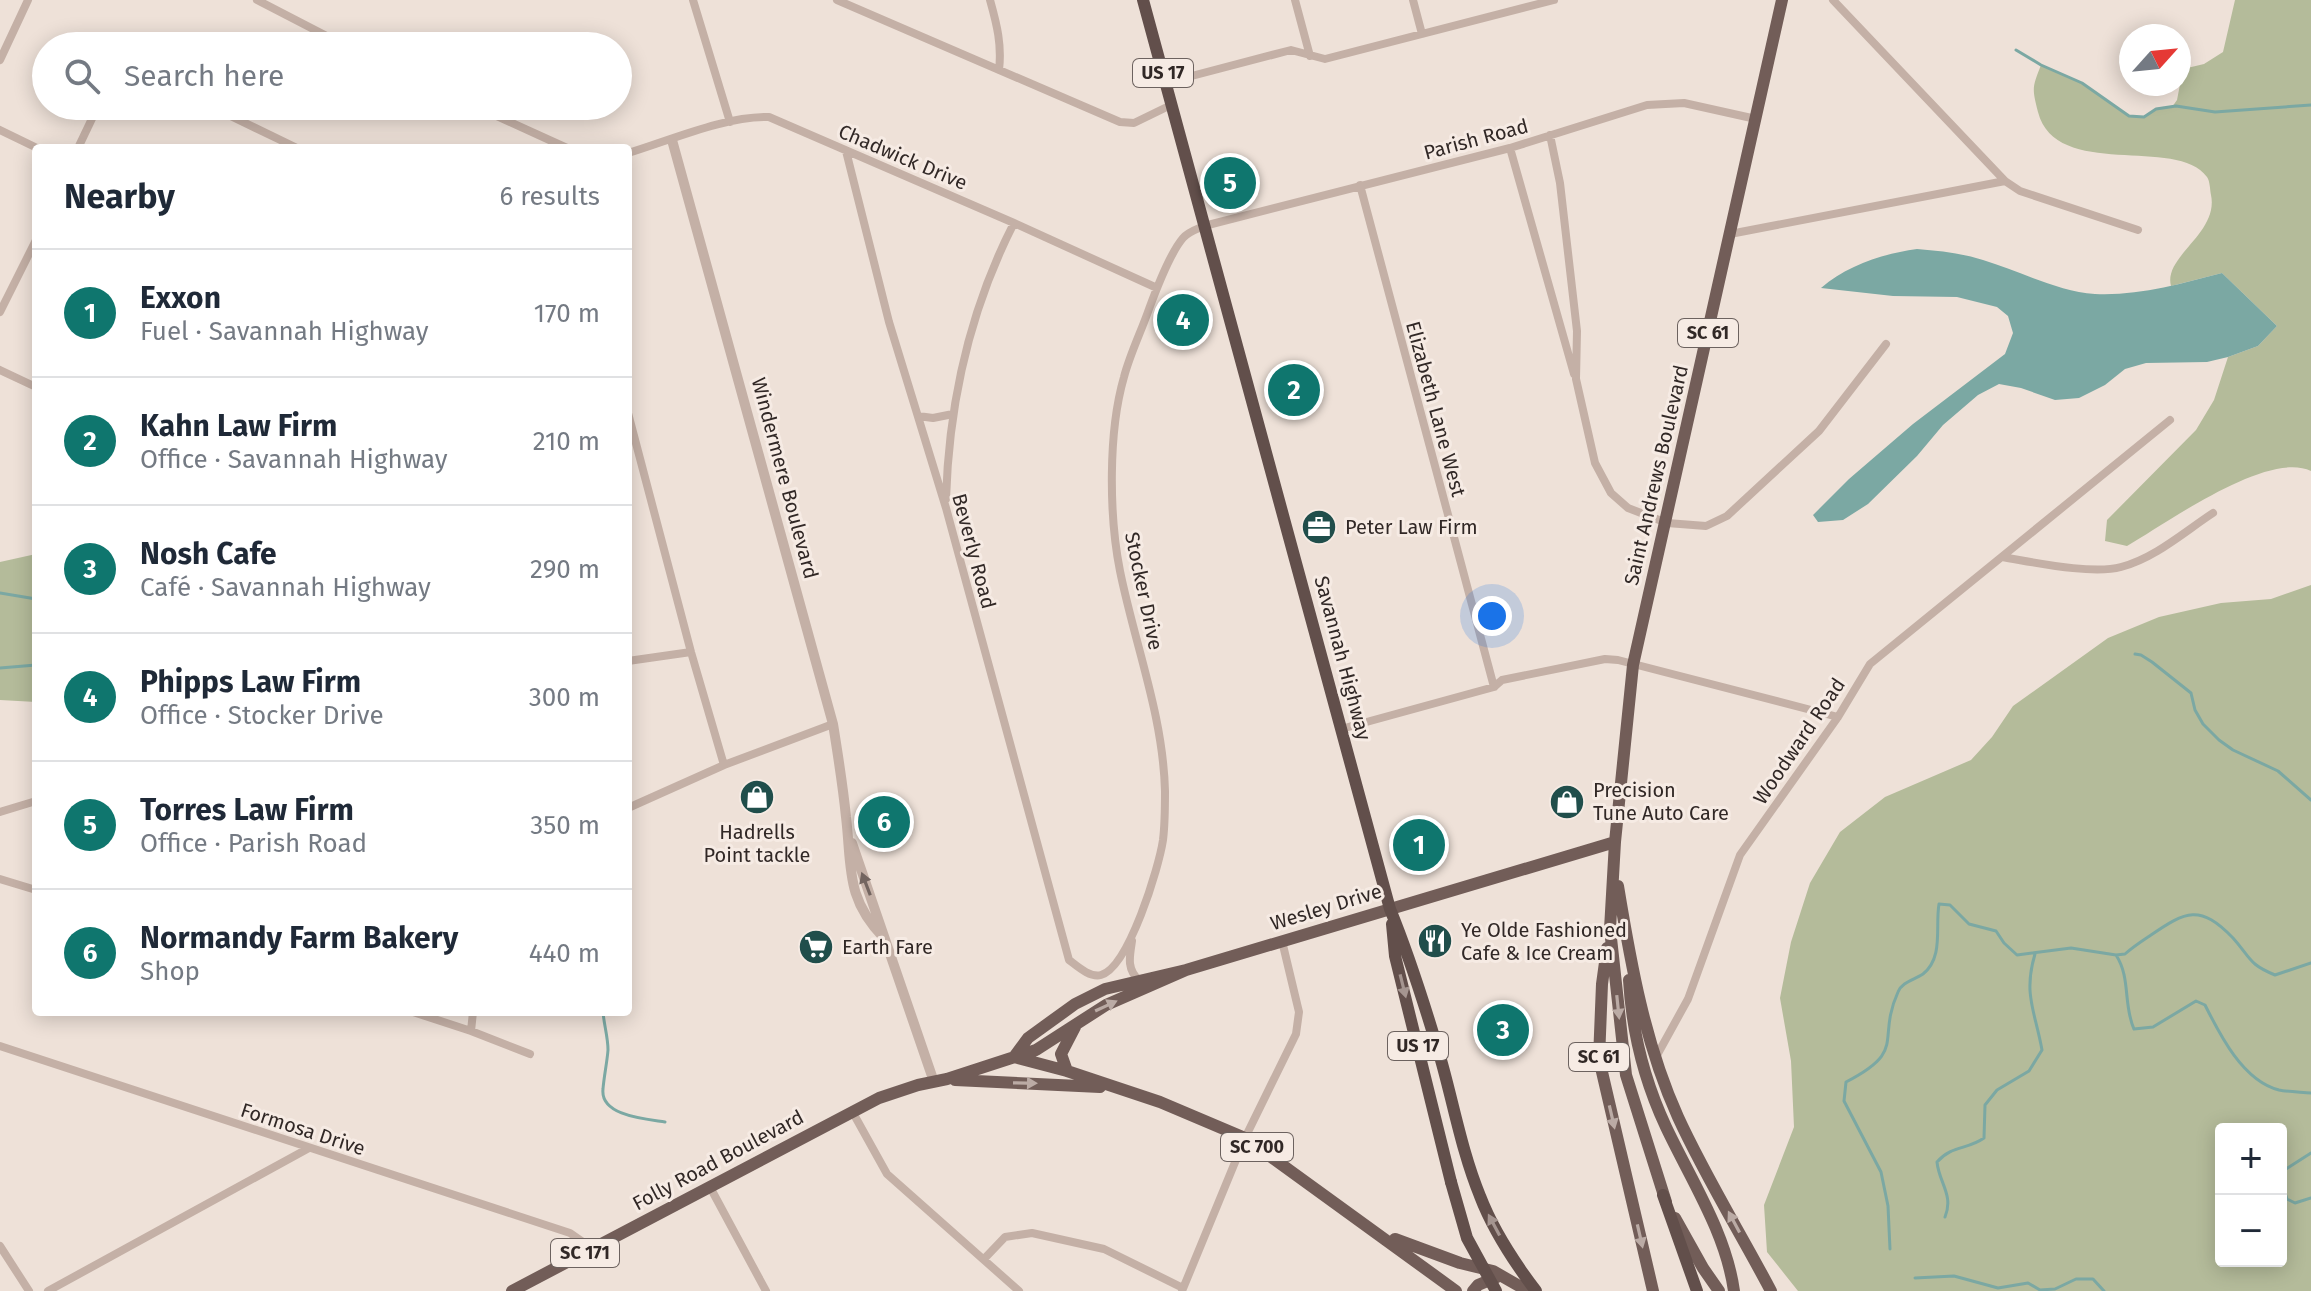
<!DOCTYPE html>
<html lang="en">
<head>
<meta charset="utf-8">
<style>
	body { margin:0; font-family:"Fira Sans",sans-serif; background:#f2f2f3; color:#1f2937 }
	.controls { position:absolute; right:24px; bottom:24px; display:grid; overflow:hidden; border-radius:8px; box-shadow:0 4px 20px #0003 }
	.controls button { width:72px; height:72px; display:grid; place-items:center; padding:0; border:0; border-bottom:2px solid #e0e1e3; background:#fff; color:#1f2937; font:40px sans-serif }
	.compass { position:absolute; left:2119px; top:24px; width:72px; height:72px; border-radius:50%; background:#fff; box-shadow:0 4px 20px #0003; rotate:63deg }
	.you { position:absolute; left:1492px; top:616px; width:28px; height:28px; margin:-20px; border:6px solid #fff; border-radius:50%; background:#1a73e8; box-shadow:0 0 0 12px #1a73e833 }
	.badge { display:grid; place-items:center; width:52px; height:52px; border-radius:50%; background:#0f766e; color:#fff; font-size:26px; font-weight:700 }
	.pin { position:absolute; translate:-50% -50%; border:4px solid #fff; box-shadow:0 2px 8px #0006 }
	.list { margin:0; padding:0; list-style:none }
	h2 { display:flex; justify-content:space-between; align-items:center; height:104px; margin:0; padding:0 32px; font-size:34px }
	h2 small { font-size:26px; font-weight:400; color:#747a83 }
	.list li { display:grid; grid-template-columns:52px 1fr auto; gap:24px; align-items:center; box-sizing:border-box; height:128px; padding:0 32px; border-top:2px solid #e0e1e3 }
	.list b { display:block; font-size:30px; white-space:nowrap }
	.list p { margin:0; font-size:26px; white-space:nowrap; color:#747a83 }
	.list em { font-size:26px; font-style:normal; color:#747a83 }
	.icon { flex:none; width:44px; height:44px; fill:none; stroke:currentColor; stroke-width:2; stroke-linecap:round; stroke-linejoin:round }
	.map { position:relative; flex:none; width:2311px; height:1291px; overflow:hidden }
	.search { position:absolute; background:#fff; box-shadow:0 4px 20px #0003; left:32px; top:32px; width:600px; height:88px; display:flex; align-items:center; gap:20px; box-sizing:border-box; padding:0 28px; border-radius:44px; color:#747a83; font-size:30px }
	.panel { position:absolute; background:#fff; box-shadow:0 4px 20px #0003; left:32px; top:144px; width:600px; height:872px; border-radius:8px }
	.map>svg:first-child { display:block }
	.green { fill:#b4bb9a; fill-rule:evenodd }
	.water { fill:#7ba8a3 }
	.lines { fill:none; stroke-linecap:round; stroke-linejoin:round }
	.stream { stroke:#7ba8a3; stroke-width:3 }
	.minor { stroke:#c4b0a6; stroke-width:8 }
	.tertiary { stroke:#c4b0a6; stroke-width:10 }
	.primary { stroke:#725d58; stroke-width:12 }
	.trunk { stroke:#624f4b; stroke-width:12 }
	.trunk-bridge { stroke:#624f4b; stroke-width:12 }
	.oneway { fill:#736560 }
	.oneway2 { fill:#a59590 }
	.oneway3 { fill:#bbaba5 }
	.labels { text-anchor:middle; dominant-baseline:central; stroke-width:6; stroke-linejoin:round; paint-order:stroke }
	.shield { fill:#f6ebe4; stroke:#6c625f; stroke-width:2 }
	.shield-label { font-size:18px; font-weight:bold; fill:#312826 }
	.street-label { font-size:20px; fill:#312826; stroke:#f6ebe4 }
	.poi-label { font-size:20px; fill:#312826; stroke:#f6ebe4; text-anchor:start }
</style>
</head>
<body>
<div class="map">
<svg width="2311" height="1291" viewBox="0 0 2311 1291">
	<rect width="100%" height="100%" fill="#eee1d8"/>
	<path class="green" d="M2235 0H2311V471C2267 450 2167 523 2127 546L2105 541 2107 520 2196 430 2214 400 2228 357 2258 346 2277 326 2222 273 2171 286C2163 256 2219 234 2211 195 2210 190 2210 181 2207 177 2177 135 2056 181 2038 112 2032 88 2032 88 2041 65L2082 83 2129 116 2144 117 2156 109 2172 107 2177 100 2183 69 2204 64 2223 52Z
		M36 554V702L0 700V562Z
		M2311 585V1291H1798L1767 1252 1764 1205 1794 1127 1791 1061 1780 998 1791 942 1810 883 1840 832 1885 797 1971 760 1992 737 2013 706 2108 638 2159 617 2221 603 2271 599ZM2221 1129H2281V1261H2221Z"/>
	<path class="water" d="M1917 249C1940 251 1961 253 1983 260 2020 271 2056 291 2095 294 2138 296 2180 284 2222 273L2277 326 2258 346 2228 357 2207 362 2146 363 2125 369 2105 385 2079 398 2055 400 2021 388 1999 384 1978 395 1943 425 1917 456 1868 504 1843 520 1818 522 1813 515 1849 479 1913 424 2005 354 2013 333 2008 316 1997 307 1957 297 1893 296 1821 288C1848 265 1882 254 1917 249Z"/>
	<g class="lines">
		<path class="stream" d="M2016 50 2041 65 2082 83 2129 116 2144 117 2156 109 2176 106 2215 112 2311 105
			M0 593 36 599
			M2135 654 2141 655 2152 662 2191 693 2195 710 2203 724 2219 740 2233 750 2278 771 2311 800
			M0 668 36 665
			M2116 955C2131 978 2123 1005 2134 1029L2153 1027 2196 1001 2205 1005C2220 1035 2243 1081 2279 1090 2289 1092 2301 1092 2311 1093
			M603 1012C604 1025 608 1037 608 1050 607 1063 604 1076 603 1089 600 1116 646 1119 665 1122
			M2311 1153 2283 1171 2282 1184 2287 1199 2295 1203 2311 1198
			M1945 1217C1954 1195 1939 1183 1937 1162 1952 1145 1967 1150 1984 1138L1985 1105 1997 1090 2029 1071 2042 1050C2035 1011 2023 994 2035 954
			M1890 1249 1888 1206 1881 1172 1844 1101 1846 1082C1908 1050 1876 1041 1898 992 1902 982 1914 980 1923 974 1944 957 1935 927 1939 904L1950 905 1969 924 1996 931 2004 943 2017 955 2071 948 2116 955 2125 954C2134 946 2142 941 2151 935 2186 911 2200 904 2233 938 2251 958 2248 964 2275 975L2311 963
			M1915 1278 1954 1276 1998 1288 2028 1283 2040 1290 2055 1289 2076 1279H2093L2104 1291"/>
		<path class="minor" d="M257 0 346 46
			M693 0 730 122
			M837 0 1120 122 1134 123 1171 105
			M990 0C997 25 1002 45 999 70
			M1295 0 1310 56
			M1413 0 1422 34
			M1833 0 2005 181
			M0 60 28 0
			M1165 83 1291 50 1325 59 1554 0
			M210 106 297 148
			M475 106 567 148
			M0 130 37 148
			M1550 135 1560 183 1577 331 1576 379 1595 463 1611 493 1628 508 1667 523 1706 526 1727 516 1819 431 1886 344
			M78 148 98 106
			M1510 148 1574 374
			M846 151 889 322 946 508 1069 960C1077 966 1090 978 1101 975 1129 967 1159 867 1163 840 1165 824 1165 807 1165 791 1163 715 1135 645 1120 571 1109 516 1108 432 1124 377 1130 354 1141 332 1149 309 1156 290 1170 253 1183 238 1188 232 1197 229 1204 226L1510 148 1647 105 1684 103 1756 119
			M628 153C671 140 725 116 769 117L1014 223 1157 288
			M1360 185 1494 687
			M1730 234 2005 181 2020 191 2138 230
			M0 312 36 240
			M0 370 36 387
			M628 413 691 652 724 765
			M918 416 933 418 953 414
			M946 499C949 402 970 309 1014 223
			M2002 557C2033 562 2092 575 2121 567 2155 558 2184 532 2213 513
			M628 661 691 652
			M1341 729 1494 687 1502 680 1605 659 1618 660 1838 717
			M628 808 724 765 833 724
			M0 812 36 801
			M0 879 36 890
			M1132 941C1130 955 1126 969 1139 980
			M413 1012 471 1031 530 1054
			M471 1031 473 1012
			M0 1046 570 1233 593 1249
			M1656 1057 1688 999 1740 855 1838 717 1870 664 2170 420
			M852 1111 887 1174 1019 1291
			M710 1187 766 1291
			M0 1246 29 1291
			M984 1259 1005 1237 1032 1233 1104 1249 1183 1288
			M48 1291 309 1148
			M1182 1291 1245 1138 1296 1034 1299 1012 1282 941"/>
		<path class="tertiary" d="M672 140 833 724C838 755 843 786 846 817 852 867 845 898 884 938
			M852 843 934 1082"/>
		<path class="primary" d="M1618 886C1631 965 1645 1044 1678 1117 1705 1176 1741 1234 1771 1291
			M1607 948 1602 984 1599 1059 1653 1291
			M1629 980C1632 1032 1644 1080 1666 1127 1691 1180 1726 1233 1734 1291
			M1014 1057 1028 1038 1075 1004 1105 989 1186 970 1615 842
			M1014 1057 1067 1071 1160 1102 1245 1138 1456 1291
			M1067 1071 1061 1054 1075 1027
			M955 1080 1100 1087
			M1666 1202 1626 1075 1610 929 1615 842 1633 665 1782 0
			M1675 1218 1703 1268 1719 1291
			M1395 1239 1460 1263 1493 1271 1528 1291
			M512 1291 879 1098 918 1085 947 1079 1036 1050 1106 1005 1186 970
			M1473 1291 1478 1285 1497 1277"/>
		<path class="trunk" d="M1143 0 1390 909C1410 958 1426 1009 1441 1060 1454 1106 1462 1152 1480 1196 1493 1230 1514 1262 1536 1291
			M1392 924 1395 956 1451 1182
			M1663 1195 1697 1291"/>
		<path class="trunk-bridge" d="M1451 1182 1467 1238 1496 1291"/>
	</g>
	<defs><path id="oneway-solid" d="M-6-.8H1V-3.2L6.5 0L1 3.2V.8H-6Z" transform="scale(2)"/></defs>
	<use class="oneway" href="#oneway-solid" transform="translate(866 884) rotate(-111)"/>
	<g class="oneway2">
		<use href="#oneway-solid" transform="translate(1403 986) rotate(76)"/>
		<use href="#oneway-solid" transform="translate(1494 1225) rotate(-118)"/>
	</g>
	<g class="oneway3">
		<use href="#oneway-solid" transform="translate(1106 1006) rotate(-25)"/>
		<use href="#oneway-solid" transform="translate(1618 1007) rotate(84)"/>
		<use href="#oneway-solid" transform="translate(1025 1083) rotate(1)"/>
		<use href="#oneway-solid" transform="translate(1612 1117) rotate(77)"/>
		<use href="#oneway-solid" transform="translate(1734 1222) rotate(-118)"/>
		<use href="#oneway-solid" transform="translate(1640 1236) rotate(77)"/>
	</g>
	<defs>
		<g id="office-disc" transform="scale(1.8)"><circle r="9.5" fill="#204e4b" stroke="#f6ebe4"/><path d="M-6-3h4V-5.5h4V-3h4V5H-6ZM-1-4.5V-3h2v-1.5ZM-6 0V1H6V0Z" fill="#fff"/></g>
		<g id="shop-disc" transform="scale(1.8)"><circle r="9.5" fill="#204e4b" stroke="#f6ebe4"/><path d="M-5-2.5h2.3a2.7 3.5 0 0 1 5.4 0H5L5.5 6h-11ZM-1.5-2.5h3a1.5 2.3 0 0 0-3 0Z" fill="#fff"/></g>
		<g id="restaurant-disc" transform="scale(1.8)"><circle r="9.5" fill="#204e4b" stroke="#f6ebe4"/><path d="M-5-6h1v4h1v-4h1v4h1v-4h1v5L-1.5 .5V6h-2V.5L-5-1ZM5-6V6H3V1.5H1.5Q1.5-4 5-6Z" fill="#fff"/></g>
		<g id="supermarket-disc" transform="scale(1.8)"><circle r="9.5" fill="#204e4b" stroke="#f6ebe4"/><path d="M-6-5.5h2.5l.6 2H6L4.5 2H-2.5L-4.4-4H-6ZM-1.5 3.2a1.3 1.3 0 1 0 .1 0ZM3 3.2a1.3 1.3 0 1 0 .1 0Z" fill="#fff"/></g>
	</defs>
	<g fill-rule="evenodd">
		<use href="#office-disc" x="1319" y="527"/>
		<use href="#shop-disc" x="757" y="797"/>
		<use href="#shop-disc" x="1567" y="802"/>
		<use href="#restaurant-disc" x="1435" y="941"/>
		<use href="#supermarket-disc" x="816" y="947"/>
	</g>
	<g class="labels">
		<g class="shield">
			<rect x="1133" y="59" width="60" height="28" rx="6"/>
			<rect x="1678" y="319" width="60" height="28" rx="6"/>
			<rect x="1388" y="1032" width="60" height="28" rx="6"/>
			<rect x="1569" y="1043" width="60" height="28" rx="6"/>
			<rect x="1221" y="1133" width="72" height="28" rx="6"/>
			<rect x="551" y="1239" width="68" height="28" rx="6"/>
		</g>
		<g class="shield-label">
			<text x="1163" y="73">US 17</text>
			<text x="1708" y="333">SC 61</text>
			<text x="1418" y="1046">US 17</text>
			<text x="1599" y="1057">SC 61</text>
			<text x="1257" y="1147">SC 700</text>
			<text x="585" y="1253">SC 171</text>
		</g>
		<g class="street-label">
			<text transform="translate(1476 139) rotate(-15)">Parish Road</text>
			<text transform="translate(903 157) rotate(23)">Chadwick Drive</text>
			<text transform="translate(1436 409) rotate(75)">Elizabeth Lane West</text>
			<text transform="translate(1656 475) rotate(-77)">Saint Andrews Boulevard</text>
			<text transform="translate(785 478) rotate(75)">Windermere Boulevard</text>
			<text transform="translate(974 551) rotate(75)">Beverly Road</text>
			<text transform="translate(1144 591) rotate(78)">Stocker Drive</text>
			<text transform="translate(1343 658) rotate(75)">Savannah Highway</text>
			<text transform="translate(1799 741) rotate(-56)">Woodward Road</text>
			<text transform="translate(1326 907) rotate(-17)">Wesley Drive</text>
			<text transform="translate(303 1129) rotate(18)">Formosa Drive</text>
			<text transform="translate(718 1160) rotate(-28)">Folly Road Boulevard</text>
		</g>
		<g class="poi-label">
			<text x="1345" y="527">Peter Law Firm</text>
			<text x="1593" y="790">Precision<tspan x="1593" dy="23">Tune Auto Care</tspan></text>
			<text x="757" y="832" text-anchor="middle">Hadrells<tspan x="757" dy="23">Point tackle</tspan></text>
			<text x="1461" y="930">Ye Olde Fashioned<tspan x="1461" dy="23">Cafe &amp; Ice Cream</tspan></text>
			<text x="842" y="947">Earth Fare</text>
		</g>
	</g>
</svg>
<div class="controls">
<button>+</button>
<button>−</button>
</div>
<svg class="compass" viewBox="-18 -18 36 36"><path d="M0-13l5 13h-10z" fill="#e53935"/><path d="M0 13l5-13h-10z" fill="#747a83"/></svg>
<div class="you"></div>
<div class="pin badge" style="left:1419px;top:845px">1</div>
<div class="pin badge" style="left:1294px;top:390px">2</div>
<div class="pin badge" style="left:1503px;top:1030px">3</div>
<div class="pin badge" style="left:1183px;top:320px">4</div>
<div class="pin badge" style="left:1230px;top:183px">5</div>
<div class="pin badge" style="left:884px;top:822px">6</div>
<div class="search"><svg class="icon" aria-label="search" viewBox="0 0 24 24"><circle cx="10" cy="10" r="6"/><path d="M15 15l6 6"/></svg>Search here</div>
<section class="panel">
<h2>Nearby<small>6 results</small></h2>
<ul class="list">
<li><span class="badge">1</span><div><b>Exxon</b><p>Fuel · Savannah Highway</p></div><em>170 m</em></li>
<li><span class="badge">2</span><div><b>Kahn Law Firm</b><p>Office · Savannah Highway</p></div><em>210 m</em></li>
<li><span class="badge">3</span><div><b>Nosh Cafe</b><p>Café · Savannah Highway</p></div><em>290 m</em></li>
<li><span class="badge">4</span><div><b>Phipps Law Firm</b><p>Office · Stocker Drive</p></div><em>300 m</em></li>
<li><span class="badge">5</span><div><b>Torres Law Firm</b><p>Office · Parish Road</p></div><em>350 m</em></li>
<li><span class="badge">6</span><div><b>Normandy Farm Bakery</b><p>Shop</p></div><em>440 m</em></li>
</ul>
</section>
</div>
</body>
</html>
